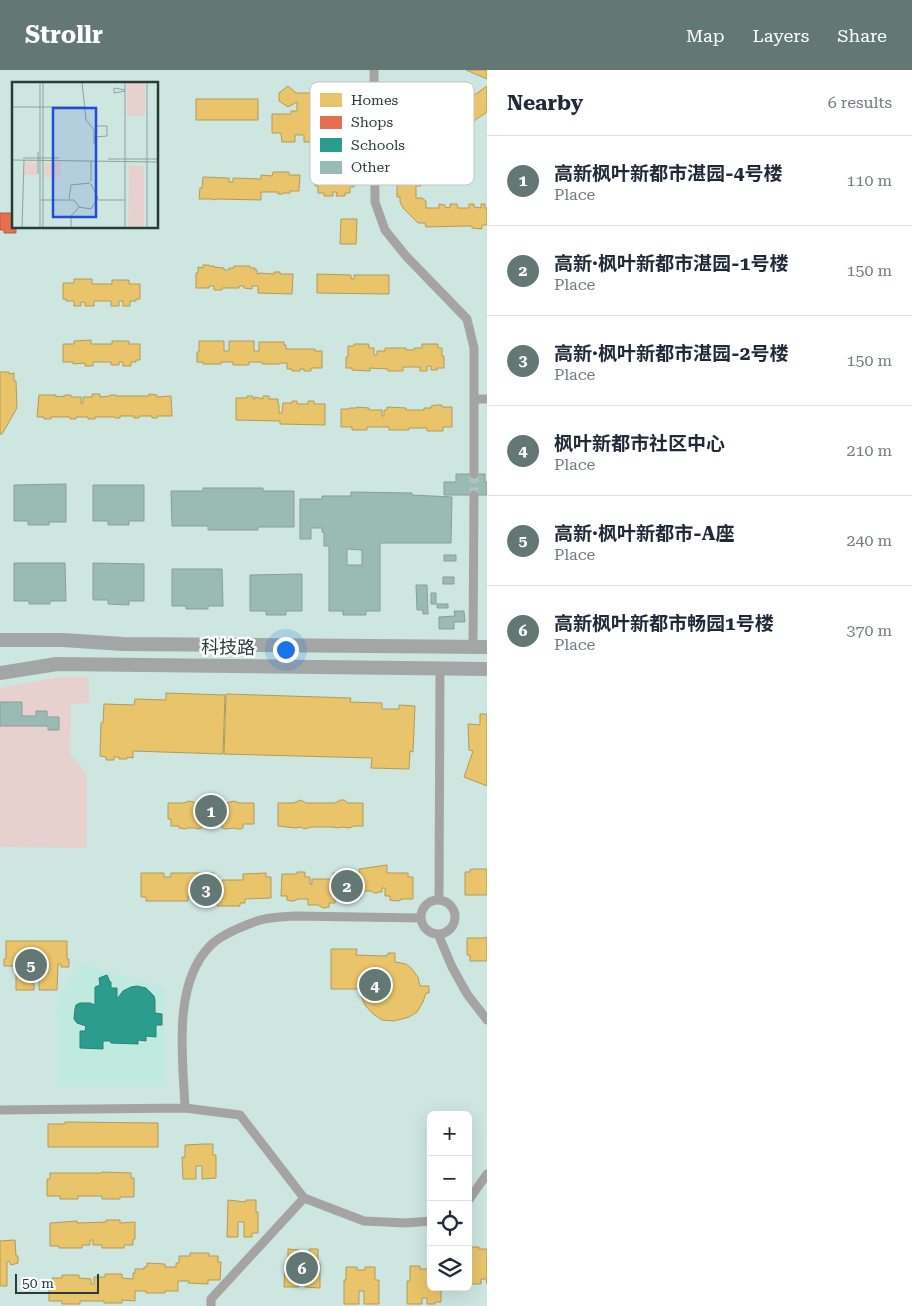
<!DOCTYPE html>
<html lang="en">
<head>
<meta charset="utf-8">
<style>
	body { margin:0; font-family:"Roboto Serif","Noto Sans SC",serif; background:#f2f2f3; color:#1f2937 }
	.controls { position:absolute; right:15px; bottom:15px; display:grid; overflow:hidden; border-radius:8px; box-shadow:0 5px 20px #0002 }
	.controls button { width:45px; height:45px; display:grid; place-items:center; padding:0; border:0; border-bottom:1px solid #e0e1e3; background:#fff; color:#1f2937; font:25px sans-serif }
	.scale { position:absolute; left:15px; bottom:12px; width:84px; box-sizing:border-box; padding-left:5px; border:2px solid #2a3c38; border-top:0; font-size:14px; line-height:18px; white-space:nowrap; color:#2a3c38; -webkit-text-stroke:4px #fff; paint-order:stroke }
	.you { position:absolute; left:285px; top:579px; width:18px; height:18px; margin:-12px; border:4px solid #fff; border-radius:50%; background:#1a73e8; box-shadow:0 0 0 8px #1a73e833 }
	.badge { display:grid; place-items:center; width:32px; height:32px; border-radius:50%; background:#637873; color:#fff; font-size:16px; font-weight:700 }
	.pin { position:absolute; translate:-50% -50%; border:2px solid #fff; box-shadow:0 1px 5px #0006 }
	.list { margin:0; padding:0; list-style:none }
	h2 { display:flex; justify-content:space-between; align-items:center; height:65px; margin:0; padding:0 20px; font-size:21px }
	h2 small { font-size:16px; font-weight:400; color:#747a83 }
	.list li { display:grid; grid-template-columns:32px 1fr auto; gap:15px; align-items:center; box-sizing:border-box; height:90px; padding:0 20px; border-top:1px solid #e0e1e3 }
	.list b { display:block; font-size:19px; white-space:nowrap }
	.list p { margin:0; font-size:16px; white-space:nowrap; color:#747a83 }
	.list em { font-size:16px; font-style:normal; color:#747a83 }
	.icon { flex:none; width:28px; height:28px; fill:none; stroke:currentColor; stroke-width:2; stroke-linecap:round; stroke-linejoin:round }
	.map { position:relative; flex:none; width:487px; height:1236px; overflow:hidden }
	header { display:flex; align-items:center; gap:30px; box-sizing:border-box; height:70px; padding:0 25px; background:#637873; color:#fff }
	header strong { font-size:24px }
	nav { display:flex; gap:28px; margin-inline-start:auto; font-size:18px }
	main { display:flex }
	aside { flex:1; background:#fff }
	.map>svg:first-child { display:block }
	.built { fill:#c0e9df }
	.green { fill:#e7d1ce }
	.homes { fill:#e9c46a; stroke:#b09b5b }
	.shops { fill:#e76f51; stroke:#ae604a }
	.schools { fill:#2a9d8f; stroke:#2a8075 }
	.building { fill:#99bbb4; stroke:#8a9d98; fill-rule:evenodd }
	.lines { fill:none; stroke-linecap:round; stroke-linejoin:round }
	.street-tunnel { stroke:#adc4be; stroke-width:9; stroke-dasharray:9 4.5; stroke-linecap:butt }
	.street { stroke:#a5a4a2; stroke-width:9 }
	.primary { stroke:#a2a6a4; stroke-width:14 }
	.labels { text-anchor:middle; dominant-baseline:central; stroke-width:5; stroke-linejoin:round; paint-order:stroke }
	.street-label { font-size:18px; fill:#2a3c38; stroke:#fff }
	.inset-road { fill:none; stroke:#8ca29d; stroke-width:1 }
	.view { fill:#1d4ed8; fill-opacity:0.15; stroke:#1d4ed8; stroke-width:2.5 }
	.inset-edge { fill:none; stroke:#2a3c38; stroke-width:2.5 }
	.key { fill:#fff; stroke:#bfc4c3; stroke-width:1 }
	.key-label { font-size:14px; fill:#2a3c38 }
</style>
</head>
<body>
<header>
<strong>Strollr</strong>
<nav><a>Map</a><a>Layers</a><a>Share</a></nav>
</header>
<main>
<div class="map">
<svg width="487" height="1236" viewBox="0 0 487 1236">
	<rect width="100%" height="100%" fill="#cee6e0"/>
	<path class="built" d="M78 893 164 917 165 1017H58L57 933Z"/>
	<path class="green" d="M58 607H89V633L71 634 70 684 87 704V778L0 777V618Z"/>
	<path class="homes" d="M466 0H487V9Z
		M288 16 296 23H315V39H330V30H340V27H346V24H352V51H337V65H325V58H316V72H304V65H295V72H282L281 63H272V44H291V41H297V32L288 37 279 31V23Z
		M487 16V42L449 68 437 51Z
		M196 29H258V50H196Z
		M398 86H416V92H420V101H416V105H420L421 116H416V128H422L426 131V138H439V134L445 135V137L450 138V134H457L458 138H469V134H474V137L481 138V134H485V138H487V155H482V159L472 158V156H466L426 157 425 153H418L403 138 400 132V127H397V109H400V98L398 97Z
		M273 102H289V105H300L299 121H290V123H283V124H278V122H261V130L217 129 213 130V129H199L200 118H202L203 107 229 108V112H233V108L261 109V105L272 106Z
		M336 102H344V105H354V117H350V123H345V126H336L337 122H333V126H324V123H318V116H315V105L332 103V107H334V104H336Z
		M341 149H357L356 174H340Z
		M203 195H209V196H214V197L224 198V200H229V198H234V196H250V198H255V200H257V204H259V203L274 204V202H280V204H293L292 224 258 223V216H252V219L244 218V216H239V218H222V220H214V216H209V218H196V203H198V197L203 198Z
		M317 204 351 205V209H354V205H389V224L317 223Z
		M74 209H92V214H112V210H129V214H140V229H136V231H130V236H123V231H119V236H111V231H94V236H85V232H81V236H74V231H66V229H63V213H74Z
		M91 270V274H112V271H129V274H140V290H136V292H131V296H123V292H119V295H111V292H93V296H85V293L73 294V292H63V274H74V271Z
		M199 271H224V281H229V271H254V281H259V272H284V275H286V279H315V281H322V298H311V301H304V299H300V301H292V299H287V293H280V294H262V292H249V295H233V292H221V294H203V292H197V282H199Z
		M354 274H369V278H374V285H377V281H385V278H406V280H414V278H422V274H438V278H442V286H444V298H437V300H431V296H427V301H420V297H403V301H388V299L370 298V301L352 300V298H346V287H348V276H354Z
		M0 302H9V304L14 303V311H16L17 338 2 364H0Z
		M92 324H100V327L110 326V325H116V326H149V324L157 325V327L171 326 172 346H157V348H152V346H139V348H134V346H120V348H115V347H95V349H88V347H76V349H70V347H51V349H44V347H37L39 325H56V327L65 326V325H71V327H81V334L83 333V327H92Z
		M247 326H253V329H255V327L263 329V326H269V329H278V334H279V343H282L283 333H292V331H297V334H308V331H314V334H325V355L280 354V351L236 350V328H247Z
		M436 335H442V337H452V357H443V361H427V358H409V360H389V357H367V360H352V357H341V339H349V338H357V337L369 338V340H382V346H384V340H387V337L406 338V340H424V338H431V336Z
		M166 623 225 625 223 684 133 681V688L127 687V689H119V687H114V690H106V687L100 686 101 653H103L104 634 134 635 135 629 166 630Z
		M226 624 351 628 350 632 382 633V639H399V635L415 636 413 682 410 681 409 699 371 698 372 688 224 684Z
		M480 644H487V716L464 707 473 681 469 680 468 654 480 655Z
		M301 730 306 733H335L340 730H344L348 733H363V756H354L349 758 341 757 338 758 332 757H311L304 759 301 757 295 758 278 756V733H293Z
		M189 731 197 733H226L234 731 239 733H254V754H243V758L241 759H237L235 758 226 759 222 758V754L202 755V758L198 759 194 758H187L186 759 179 758V756H171V749H168V733H184Z
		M387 795V803H408V807H413V829H401V830L398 831 390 830V826H385V818H382V822H379L378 823H374L371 821H361V828H350V830L346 831 338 830V825H335V833H329V837L323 838 318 835H308V829H298L294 831H291L287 830V826H281L282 804H297V802H305V807H310V814H312V809H333V803H349V802H356V807H359V799Z
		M472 799H487V825H465V802H470V800Z
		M141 803H164V807H171V803H214V807H219V814H222V810H243V804L266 803V807H271V828L245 829V833H240V836H217V831H196V827H188V831H146V827H141Z
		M487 867V891H470V885H467V868H484Z
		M6 871H67V889H69V897H61V894H58L57 920H39V908H34V920H16V896H4V889H6Z
		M331 879H357L356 885 384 886 388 885V883H395V892L406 894 411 898 418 907 420 916H429V923H426L423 932 417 942 409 947 394 951 382 950 372 943 365 935 361 926 360 919H331Z
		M65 1052 158 1053V1077H48V1054H65Z
		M203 1074H213V1085H216V1108L202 1109V1096H196V1109H183L182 1087H185V1075Z
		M102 1102 131 1103V1108H134V1127H120V1129H102V1126H78V1129H60V1126H47V1109H50V1103H102Z
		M228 1130 246 1132V1130H256V1142H258V1163H252V1167H244V1152H238V1167H227Z
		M106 1150H120V1153L135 1152V1169H133V1175H124V1178H102V1175H93V1170H90V1175H82V1178H59V1176H50V1153L77 1151V1153L106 1152Z
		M15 1170 16 1186H18V1193L11 1195 9 1191 7 1192V1216H0V1171Z
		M469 1177H479V1179H487V1214L486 1209H481V1214H468Z
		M288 1179 299 1180V1182L309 1183V1179H318V1193H320V1218L305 1217V1204H299V1217H284L285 1193H288Z
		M190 1183H209V1186H218V1192H221L220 1210H208V1214L188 1213 189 1211H178V1221H165V1223H146V1221H135V1231L122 1230V1233H104V1231H80V1234H62V1231H49V1214H52V1208H62V1205H79V1208L91 1209V1214H94V1207H105V1204H122V1208L133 1209V1203H135V1199H144V1197H147V1193L165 1194V1197H176V1193H179V1186H190Z
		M410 1196H420V1199H429V1196H431V1217H441V1232H435V1234H427V1228H422V1234H407V1211H410Z
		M346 1197H357V1200H365V1197H375V1210H379V1234H364V1221H359V1234H344V1210H346Z"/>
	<path class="shops" d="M0 143H14V158H16V163H4V160H0Z"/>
	<path class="schools" d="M107 905 110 912H111V918H117V929L123 921 131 917 137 916 146 918 154 926 155 930V943L162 944V955H156V967L146 966V971L138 970V974L111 973 110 971H103V979L80 978V961H85L86 956 77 953 74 949 75 939 76 935 80 933H90L95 935V917L100 915 99 908Z"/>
	<path class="building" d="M456 404H485V412H487V425H444V412H456Z
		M66 414V452H49V455H28V451H14V415Z
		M93 415H144V451H129V455H108V451H93Z
		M203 418H263V421H294V457H258V460H208V456H172L171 421H203Z
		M351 422 412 423V425L452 427 451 473H380V541H366V545H343V541H329V476H324V462H322V458H311V469H300V429H322V426H351ZM347 479 362 480V495H347Z
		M444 485H456V491H444Z
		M14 493H65L66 531H50V534H29V531H14Z
		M93 493 144 494V531H129V535L108 534V530H93Z
		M172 499H222L223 536H208V539H186V536H172Z
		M302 504V541H286V545H266V541H250V505Z
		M443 507H454V514H443Z
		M416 515H427L428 544H423V540H417Z
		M431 523H436V534H431Z
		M437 534H448V538H437Z
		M454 541H464L465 552H454V559H439V547L455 546Z
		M0 632H22V646H36V641H47V647H59V660H48V656H0Z"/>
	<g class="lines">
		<path class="street-tunnel" d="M474 404V425"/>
		<path class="street" d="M374 0 375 132 385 160 406 186 467 249 474 278V404
			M474 329H487
			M473 577 474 425
			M439 830 440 598
			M421 847a17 17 0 1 1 34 0a17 17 0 1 1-34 0Z
			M438 864 452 897 467 924 487 950
			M185 1038C183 988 172 915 210 876 220 865 243 856 257 851 268 847 282 847 295 846L421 848
			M0 1040 185 1038 240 1045 304 1128 364 1151 406 1153 431 1151
			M468 1131 487 1104
			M211 1236V1229L304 1128"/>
		<path class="primary" d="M0 570H63L123 574 487 577
			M0 603 57 594 487 599"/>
	</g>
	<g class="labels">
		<g class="street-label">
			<text transform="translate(228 577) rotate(1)">科技路</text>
		</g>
	</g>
	<g transform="translate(12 12)">
		<rect width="146" height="146" fill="#cee6e0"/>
		<path d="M115 0H133V34H115ZM13 80 25 81V93H12ZM49 80 48 95H32L33 81ZM117 83 132 84V146H116Z" fill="#e7d1ce"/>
		<path class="inset-road" d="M31 0V146M70 0 74 38 82 48V62M113 0V146M135 0V57M113 8 102 6V11L113 9M0 25H74M82 55 95 54V44H84M26 70V92M11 76H47M96 77H147M0 78 147 80M79 99V79M57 117 59 103 78 101M29 118H62L67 125 79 127 86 116 79 102M86 118H113M10 146 12 78M28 146V0M59 146V134L67 125M135 146V57"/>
		<path class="view" d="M41 26H84V135H41Z"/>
		<rect width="146" height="146" class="inset-edge"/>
	</g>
	<rect x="310" y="12" width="164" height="103" rx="8" class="key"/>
	<rect x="320" y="23" width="22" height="14" fill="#e9c46a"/>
	<rect x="320" y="46" width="22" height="13" fill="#e76f51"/>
	<rect x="320" y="68" width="22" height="14" fill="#2a9d8f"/>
	<rect x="320" y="91" width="22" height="13" fill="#99bbb4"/>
	<g class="key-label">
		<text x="351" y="35">Homes</text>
		<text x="351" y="57">Shops</text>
		<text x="351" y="80">Schools</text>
		<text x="351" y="102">Other</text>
	</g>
</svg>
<div class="controls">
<button>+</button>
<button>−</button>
<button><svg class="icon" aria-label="locate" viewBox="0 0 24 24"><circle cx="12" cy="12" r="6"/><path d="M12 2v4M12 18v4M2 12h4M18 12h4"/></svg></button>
<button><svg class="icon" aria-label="layers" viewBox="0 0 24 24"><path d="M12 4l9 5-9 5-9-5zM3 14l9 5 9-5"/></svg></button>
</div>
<div class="scale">50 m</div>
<div class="you"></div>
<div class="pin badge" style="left:211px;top:741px">1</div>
<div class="pin badge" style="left:347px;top:816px">2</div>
<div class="pin badge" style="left:206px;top:820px">3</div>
<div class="pin badge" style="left:375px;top:915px">4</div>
<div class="pin badge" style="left:31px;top:895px">5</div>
<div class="pin badge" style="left:302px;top:1198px">6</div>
</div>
<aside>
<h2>Nearby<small>6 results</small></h2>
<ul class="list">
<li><span class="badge">1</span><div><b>高新枫叶新都市湛园-4号楼</b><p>Place</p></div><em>110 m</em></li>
<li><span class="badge">2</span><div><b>高新·枫叶新都市湛园-1号楼</b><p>Place</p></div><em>150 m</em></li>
<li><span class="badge">3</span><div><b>高新·枫叶新都市湛园-2号楼</b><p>Place</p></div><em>150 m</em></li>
<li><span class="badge">4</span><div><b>枫叶新都市社区中心</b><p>Place</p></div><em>210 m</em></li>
<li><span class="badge">5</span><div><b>高新·枫叶新都市-A座</b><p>Place</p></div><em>240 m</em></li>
<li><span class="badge">6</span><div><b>高新枫叶新都市畅园1号楼</b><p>Place</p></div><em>370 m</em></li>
</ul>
</aside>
</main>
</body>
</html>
